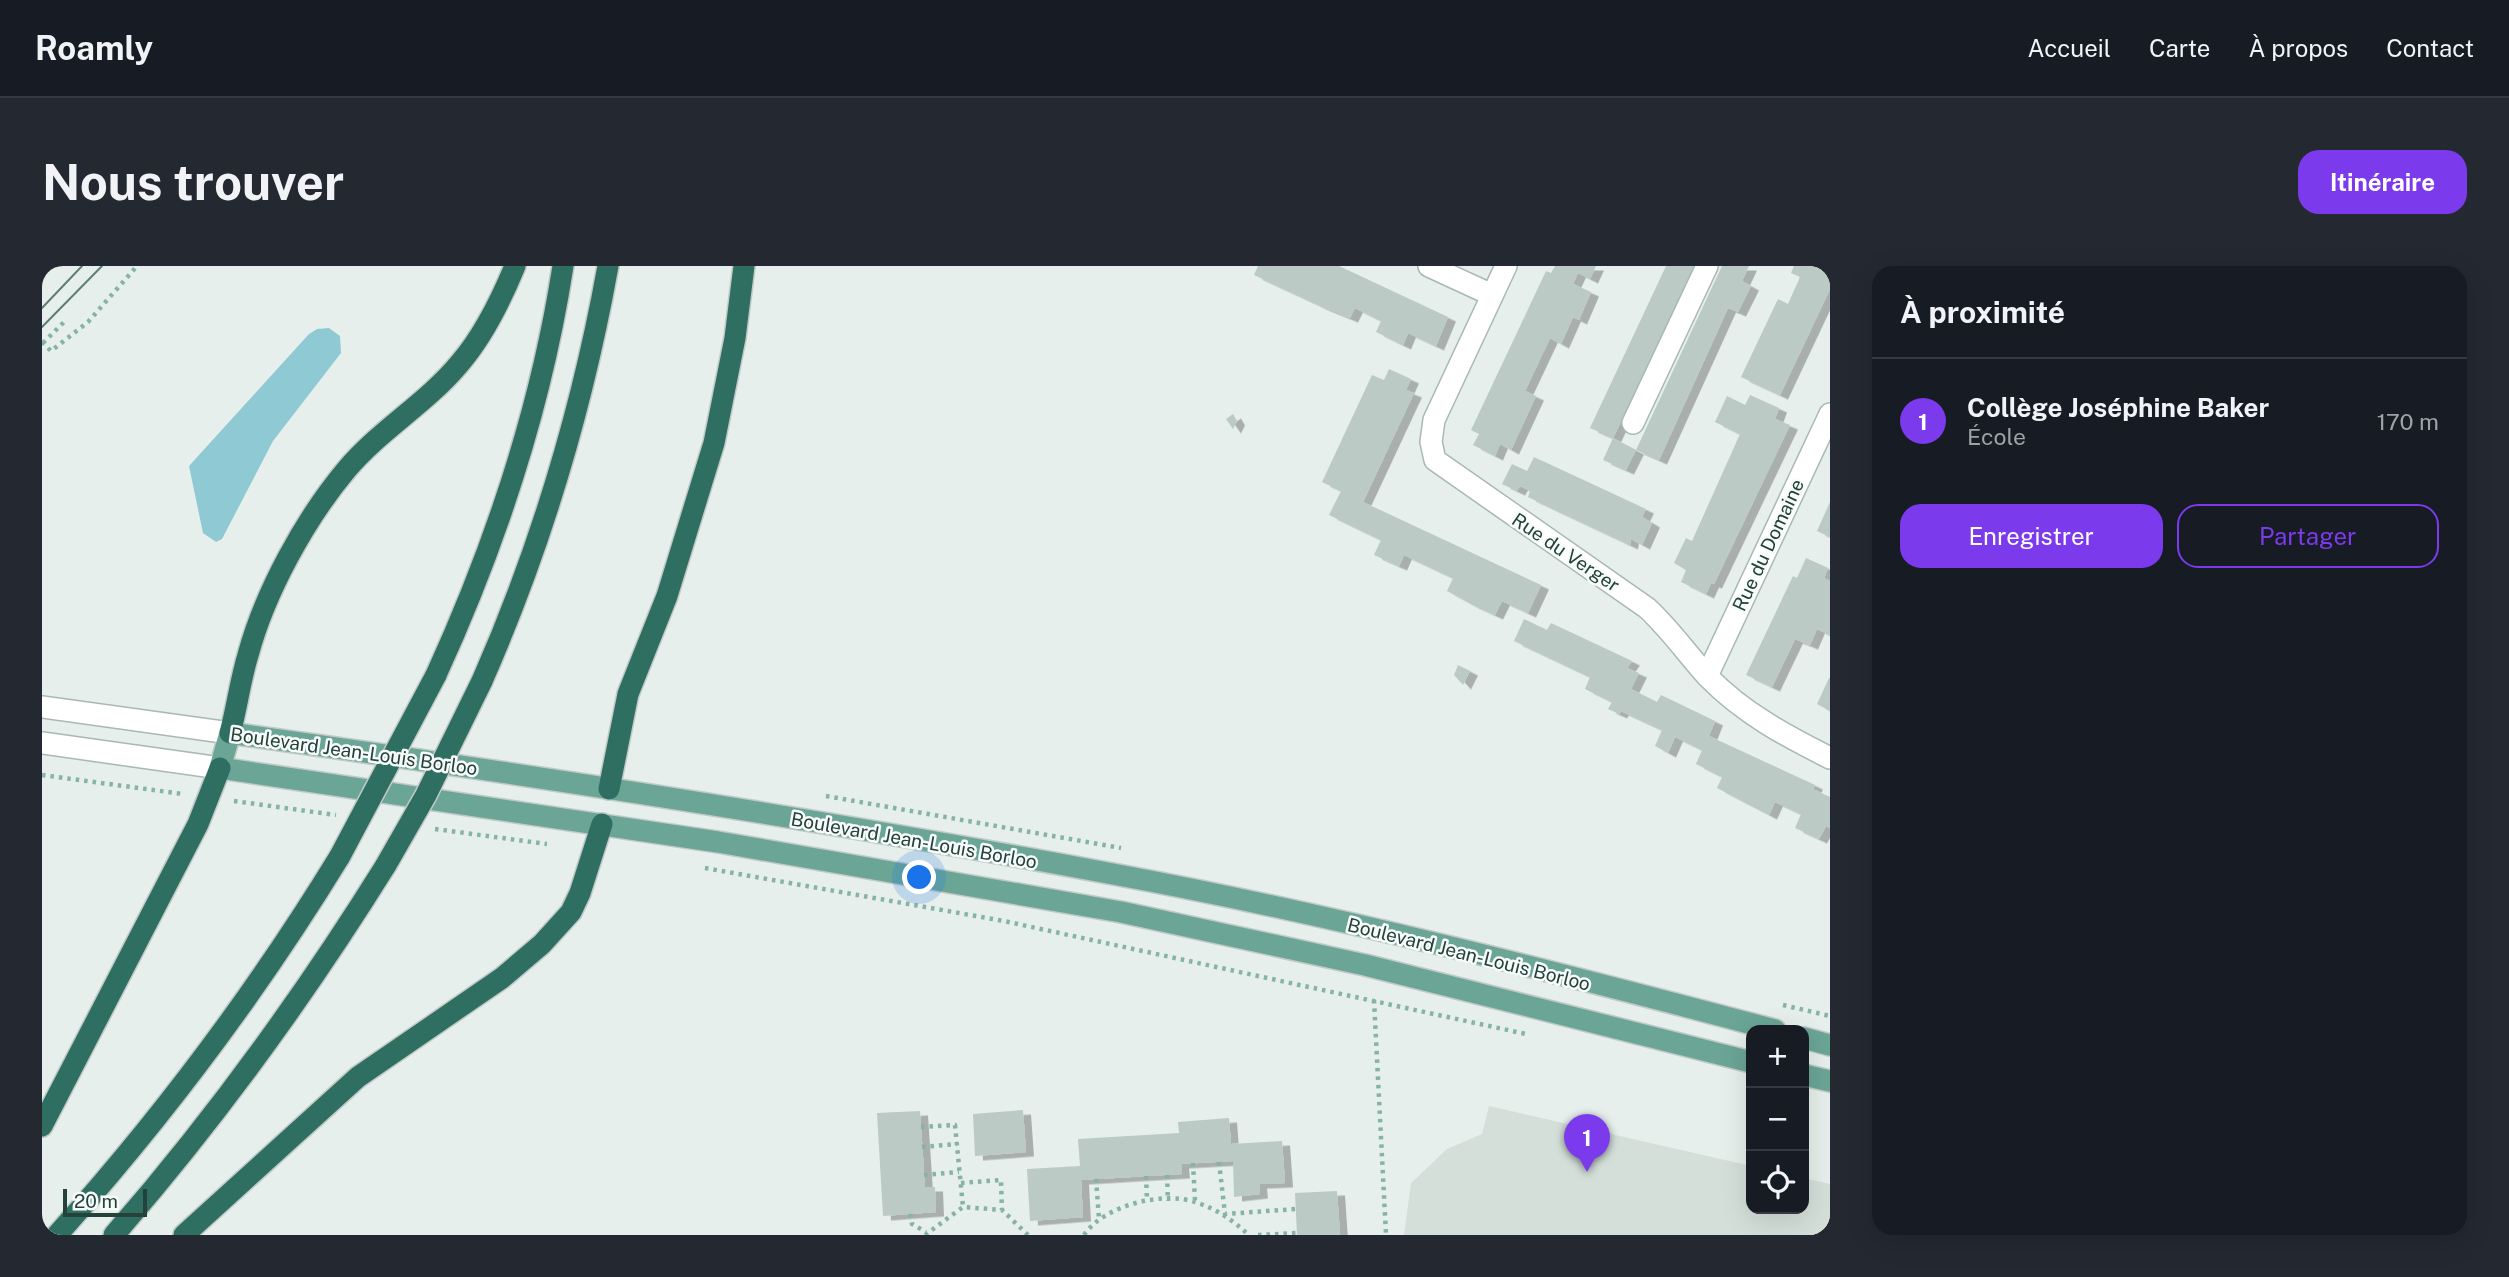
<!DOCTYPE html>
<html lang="fr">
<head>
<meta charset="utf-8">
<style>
	body { margin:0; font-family:"Public Sans",sans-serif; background:#242831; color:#f1f3f6 }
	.controls { position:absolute; right:21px; bottom:21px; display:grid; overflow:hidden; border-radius:14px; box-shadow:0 7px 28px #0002 }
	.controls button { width:63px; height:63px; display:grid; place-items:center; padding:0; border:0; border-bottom:2px solid #363941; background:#171b24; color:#f1f3f6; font:35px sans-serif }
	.scale { position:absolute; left:21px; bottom:18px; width:84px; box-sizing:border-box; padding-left:7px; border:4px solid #24423a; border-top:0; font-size:19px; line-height:24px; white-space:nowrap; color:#24423a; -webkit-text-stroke:5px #f7fbf9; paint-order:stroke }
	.you { position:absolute; left:878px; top:612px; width:24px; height:24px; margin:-18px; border:5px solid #fff; border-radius:50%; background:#1a73e8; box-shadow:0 0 0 10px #1a73e833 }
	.badge { display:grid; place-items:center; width:46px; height:46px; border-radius:50%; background:#7c3aed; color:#fff; font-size:23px; font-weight:700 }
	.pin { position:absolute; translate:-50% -58px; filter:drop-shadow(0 2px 4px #0008) }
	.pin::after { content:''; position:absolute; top:37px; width:24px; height:21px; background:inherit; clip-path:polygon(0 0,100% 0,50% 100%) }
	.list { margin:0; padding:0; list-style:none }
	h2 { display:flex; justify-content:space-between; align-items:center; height:91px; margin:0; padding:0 28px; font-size:30px }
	h2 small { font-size:23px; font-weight:400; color:#9ea1a6 }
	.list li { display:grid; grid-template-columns:46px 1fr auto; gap:21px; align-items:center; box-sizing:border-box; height:126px; padding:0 28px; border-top:2px solid #363941 }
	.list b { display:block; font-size:26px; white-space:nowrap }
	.list p { margin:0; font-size:23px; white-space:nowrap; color:#9ea1a6 }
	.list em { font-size:23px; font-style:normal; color:#9ea1a6 }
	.actions { display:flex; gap:14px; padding:21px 28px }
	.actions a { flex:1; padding:16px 0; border:2px solid #7c3aed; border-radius:21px; text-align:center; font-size:24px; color:#7c3aed }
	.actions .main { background:#7c3aed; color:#fff }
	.icon { flex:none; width:38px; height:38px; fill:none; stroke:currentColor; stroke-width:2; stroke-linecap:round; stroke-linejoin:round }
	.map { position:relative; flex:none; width:1788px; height:969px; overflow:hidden; border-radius:21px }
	header { display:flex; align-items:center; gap:42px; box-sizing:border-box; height:98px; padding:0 35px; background:#171b24; border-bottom:2px solid #363941 }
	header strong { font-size:33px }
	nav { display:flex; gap:38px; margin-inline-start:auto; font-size:24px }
	.intro { display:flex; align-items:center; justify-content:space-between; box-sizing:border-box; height:168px; padding:0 42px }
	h1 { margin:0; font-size:49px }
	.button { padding:18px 32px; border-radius:21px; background:#7c3aed; color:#fff; font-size:24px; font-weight:700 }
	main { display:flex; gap:42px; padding:0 42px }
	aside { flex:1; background:#171b24; border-radius:21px; box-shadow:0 7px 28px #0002 }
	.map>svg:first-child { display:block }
	.built { fill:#d4dfda }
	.water { fill:#8ec9d4 }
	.building { fill:#bbcac4; filter:url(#shadow) }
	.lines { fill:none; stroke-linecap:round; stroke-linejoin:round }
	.minor-casing { stroke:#a8b8b2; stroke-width:24 }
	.major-casing { stroke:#c2cac8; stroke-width:24 }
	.highway-casing { stroke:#c2cac8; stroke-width:24 }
	.path { stroke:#86b3a5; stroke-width:4.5; stroke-dasharray:3.5 5; stroke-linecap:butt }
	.minor { stroke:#fff; stroke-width:21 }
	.major { stroke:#6aa596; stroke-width:21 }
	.highway { stroke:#2f6f62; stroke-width:21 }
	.tram { stroke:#5f7d75; stroke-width:2 }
	.highway-bridge-casing { stroke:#c2cac8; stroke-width:24; stroke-linecap:butt }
	.highway-bridge { stroke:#2f6f62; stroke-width:21 }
	.labels { text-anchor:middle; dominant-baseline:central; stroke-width:5; stroke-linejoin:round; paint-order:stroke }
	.street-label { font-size:19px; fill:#24423a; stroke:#f7fbf9 }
</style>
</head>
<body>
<header>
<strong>Roamly</strong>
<nav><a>Accueil</a><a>Carte</a><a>À propos</a><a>Contact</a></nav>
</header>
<div class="intro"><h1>Nous trouver</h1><a class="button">Itinéraire</a></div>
<main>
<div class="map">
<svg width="1788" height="969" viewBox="0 0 1788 969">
	<defs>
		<filter id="shadow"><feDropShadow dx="8" dy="4.5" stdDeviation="0" flood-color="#0004"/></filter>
	</defs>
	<rect width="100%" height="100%" fill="#e6efeb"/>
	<path class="built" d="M1447 840 1709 900V943H1762V912L1788 918V969H1362L1369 917 1405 883 1440 868Z"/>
	<path class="water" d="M287 62 298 70 299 87 231 175 180 273 174 276 161 267 147 200 267 68 275 63Z"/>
	<path class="building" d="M1216 0H1297L1406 51 1394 80 1366 67 1361 79 1334 66 1339 55 1313 42 1308 52 1281 41 1212 9Z
		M1513 0H1554L1548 13 1536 7 1531 18 1549 26 1537 54 1531 51 1519 78 1508 72 1483 125 1494 130 1469 184 1458 178 1453 190 1431 179 1437 168 1429 164 1504 5 1509 7Z
		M1624 0H1652L1571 172 1594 184 1680 0H1707L1700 15 1709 20 1696 46 1686 42 1617 194 1594 184 1584 204 1561 194 1571 172 1548 162Z
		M1752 0H1788V23L1738 129 1699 111 1736 33 1746 38 1758 11 1749 7Z
		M1347 103 1369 113 1364 124 1372 127 1321 236 1499 319 1486 347 1460 335 1453 349 1429 338 1405 325 1411 312 1362 289 1357 300 1332 289 1339 274 1287 249 1299 225 1280 216 1330 109 1342 114Z
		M1708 129 1737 142 1733 153 1748 159 1672 318 1669 317 1664 328 1639 316 1644 304 1632 297 1644 272 1650 275 1698 168 1673 156 1685 130 1703 139Z
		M1191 148 1195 155 1191 163 1184 153Z
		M1492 191 1604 243 1600 251 1610 257 1600 279 1589 273 1588 279 1486 231 1488 225 1478 220 1475 225 1460 218 1470 198 1485 205Z
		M1788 236V271L1775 265Z
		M1764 292 1786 302 1782 312 1788 315V369L1775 363 1768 379 1753 373 1730 421 1704 409 1751 310 1755 312Z
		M1482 353 1505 364 1509 357 1590 395 1585 402 1597 407 1589 423 1615 436 1619 429 1673 455 1667 470 1773 519 1771 523 1788 531V562L1784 560 1777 573 1753 562 1759 548 1733 536 1727 549 1675 522 1680 511 1654 498 1660 484 1633 471 1626 487 1613 480 1620 464 1579 445 1577 448 1566 443 1570 436 1543 423 1548 411 1472 375Z
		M1416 399 1428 405 1421 419 1412 409Z
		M1787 412H1788V445L1775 438Z
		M981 844 984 886 933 890 931 848Z
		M878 845 883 921H893L894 946 841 950 835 847Z
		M1187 852 1189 878 1240 875 1243 917 1217 918 1218 928 1192 931 1191 895 1139 898 1140 908 1039 914 1041 951 988 955 985 903 1038 900 1036 873 1137 867 1136 856Z
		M1295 925 1298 969H1255L1253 927Z"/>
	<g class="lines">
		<g class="minor-casing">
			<path id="minor" d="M1387 0 1450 29
				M1464 0 1392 154 1389 176 1393 194 1605 342C1628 363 1645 388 1666 411 1701 447 1744 470 1788 492
				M1591 157 1665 0
				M1665 410 1788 148
				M0 441 188 467
				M0 477 178 502"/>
		</g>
		<g class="major-casing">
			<path id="major" d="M1762 772 1788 779
				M1709 796 1323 699 1079 646 676 576 178 502 188 467C483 508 778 553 1071 608 1293 649 1514 706 1733 764
				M1762 809 1788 815"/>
		</g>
		<g class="highway-casing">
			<path id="highway" d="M394 409C454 278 499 142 521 0
				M440 415C499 281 540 144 566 0
				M188 467C195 442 198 415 206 389 223 326 263 253 305 203 339 163 385 137 418 97 442 69 459 34 473 0
				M567 523 586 428 625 330 672 177 693 72 702 0
				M0 860 156 558 178 502
				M15 969C120 852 216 724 298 590
				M72 969C173 853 263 729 344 599
				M142 969 316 811 460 712 500 678 529 646 538 627 560 558"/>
		</g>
		<path class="path" d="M0 76 9 85 46 56 95 0
			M1 77 24 54
			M0 509 141 528
			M784 530 1079 582
			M192 535 294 549
			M393 563 505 578
			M663 602 962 655 1484 768
			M1332 734 1344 969
			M1741 739 1788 750
			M879 861 913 859 921 941
			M880 881 915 878
			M1177 896 1183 948 1254 943
			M1151 897 1153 935
			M882 909 917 906
			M1125 909 1126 935
			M1104 910 1105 934
			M1054 913 1057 953
			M919 917 959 914 960 944
			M868 948 870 958 884 966
			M883 969 921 941 960 944 986 969
			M1042 969C1062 939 1123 924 1156 937 1177 944 1191 955 1207 969
			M1216 969 1255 967"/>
		<use href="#minor" class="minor"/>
		<use href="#major" class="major"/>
		<use href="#highway" class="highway"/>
		<path class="tram" d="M0 42 40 0
			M0 61 60 0"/>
		<g class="highway-bridge-casing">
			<path id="highway-bridge" d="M298 590 394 409
				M344 599 384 529 440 415"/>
		</g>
		<use href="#highway-bridge" class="highway-bridge"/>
	</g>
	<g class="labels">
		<g class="street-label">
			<text transform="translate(1726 279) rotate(-65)">Rue du Domaine</text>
			<text transform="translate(1524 286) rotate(34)">Rue du Verger</text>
			<text transform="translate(312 485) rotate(8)">Boulevard Jean-Louis Borloo</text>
			<text transform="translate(872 574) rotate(10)">Boulevard Jean-Louis Borloo</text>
			<text transform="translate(1427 688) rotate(14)">Boulevard Jean-Louis Borloo</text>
		</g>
	</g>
</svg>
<div class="controls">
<button>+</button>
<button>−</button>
<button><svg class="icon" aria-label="locate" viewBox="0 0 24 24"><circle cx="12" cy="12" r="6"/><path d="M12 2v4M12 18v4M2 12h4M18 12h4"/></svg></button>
</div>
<div class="scale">20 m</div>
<div class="you"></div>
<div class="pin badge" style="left:1545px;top:906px">1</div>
</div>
<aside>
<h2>À proximité<small></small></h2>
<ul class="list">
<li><span class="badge">1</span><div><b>Collège Joséphine Baker</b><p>École</p></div><em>170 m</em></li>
</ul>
<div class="actions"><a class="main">Enregistrer</a><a>Partager</a></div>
</aside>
</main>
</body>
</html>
